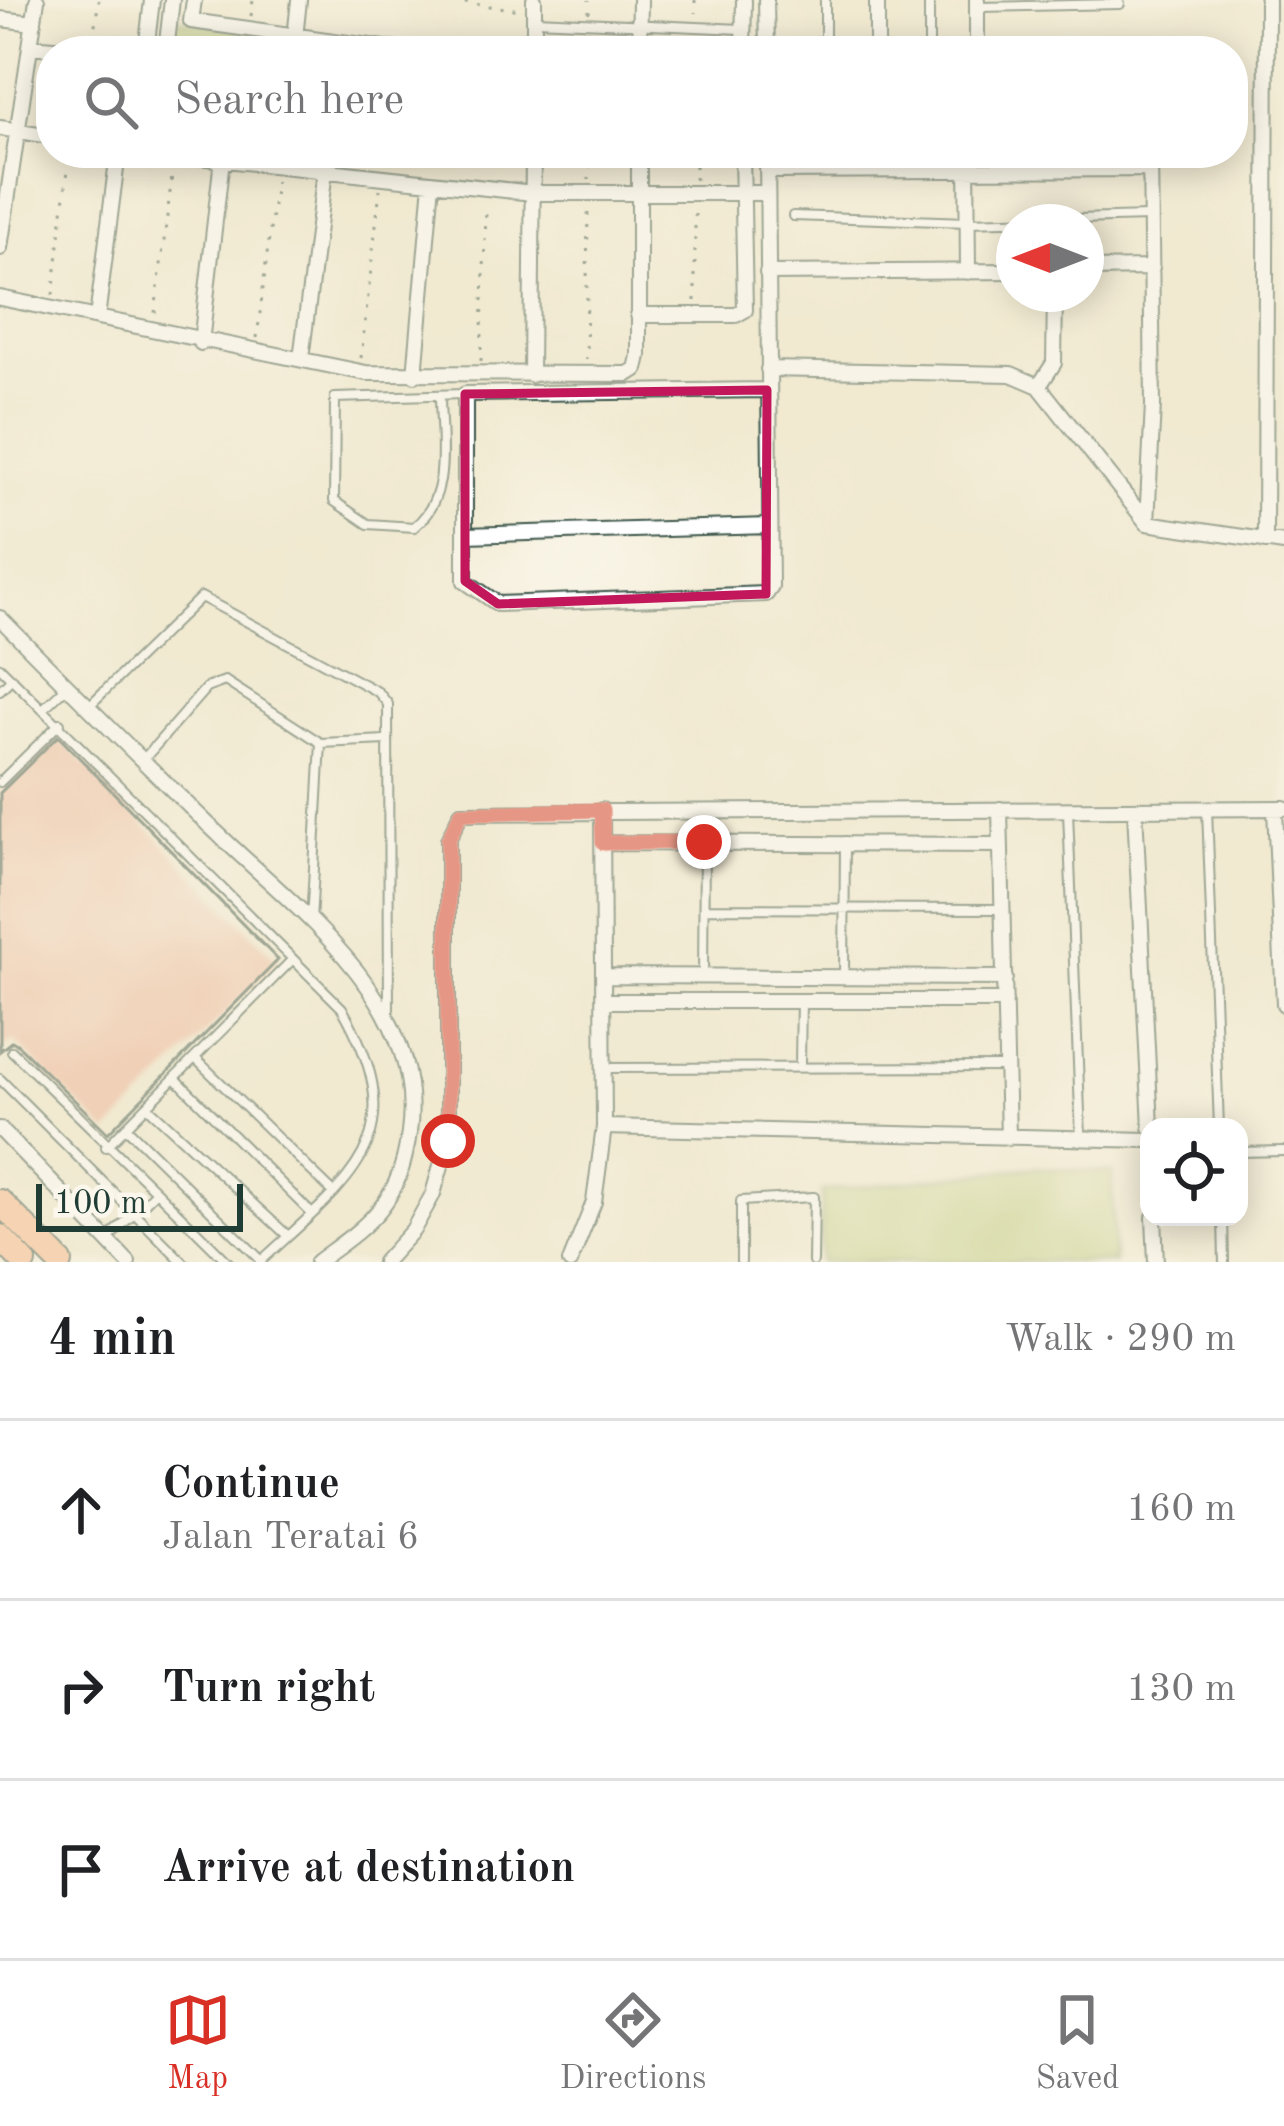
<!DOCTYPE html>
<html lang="en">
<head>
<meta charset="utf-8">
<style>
	body { margin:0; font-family:"Old Standard TT",serif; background:#f2f2f2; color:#202124 }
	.controls { position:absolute; right:36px; bottom:36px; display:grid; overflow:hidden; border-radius:24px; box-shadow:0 6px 30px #0003 }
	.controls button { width:108px; height:108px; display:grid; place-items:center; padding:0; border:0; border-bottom:3px solid #e0e0e0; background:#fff; color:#202124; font:60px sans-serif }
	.compass { position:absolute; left:996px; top:204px; width:108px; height:108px; border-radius:50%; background:#fff; box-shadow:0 6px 30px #0003; rotate:270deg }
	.scale { position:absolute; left:36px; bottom:30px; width:207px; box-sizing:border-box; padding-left:12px; border:6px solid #1f3d34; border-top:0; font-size:33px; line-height:42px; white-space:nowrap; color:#1f3d34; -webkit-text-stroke:9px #fbf7ec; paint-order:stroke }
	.stop { position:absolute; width:36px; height:36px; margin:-27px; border:9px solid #d93025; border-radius:50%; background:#fff }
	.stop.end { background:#d93025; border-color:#fff; box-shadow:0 3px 12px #0008 }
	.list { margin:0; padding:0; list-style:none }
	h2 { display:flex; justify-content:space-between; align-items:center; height:156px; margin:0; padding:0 48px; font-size:51px }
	h2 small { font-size:39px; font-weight:400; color:#757577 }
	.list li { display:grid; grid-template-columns:78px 1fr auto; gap:36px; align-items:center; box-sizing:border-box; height:180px; padding:0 48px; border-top:3px solid #e0e0e0 }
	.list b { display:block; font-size:45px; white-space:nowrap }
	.list p { margin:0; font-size:39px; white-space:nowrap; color:#757577 }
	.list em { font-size:39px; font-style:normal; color:#757577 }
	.icon { flex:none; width:66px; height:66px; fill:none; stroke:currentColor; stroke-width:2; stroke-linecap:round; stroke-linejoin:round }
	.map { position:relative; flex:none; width:1284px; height:1262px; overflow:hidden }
	.search { position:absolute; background:#fff; box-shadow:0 6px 30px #0003; left:36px; right:36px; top:36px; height:132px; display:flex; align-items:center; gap:30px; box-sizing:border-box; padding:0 42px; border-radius:48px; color:#757577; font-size:45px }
	.sheet { height:696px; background:#fff }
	nav { display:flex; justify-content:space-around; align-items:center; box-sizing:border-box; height:168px; border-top:3px solid #e0e0e0; background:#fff; font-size:33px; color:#757577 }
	nav a { display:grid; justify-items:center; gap:6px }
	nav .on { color:#d93025 }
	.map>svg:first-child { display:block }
	.green { fill:#b3c86c; stroke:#698250; stroke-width:3 }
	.building { fill:#f0b195 }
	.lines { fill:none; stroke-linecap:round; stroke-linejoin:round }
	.service-casing { stroke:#3e574c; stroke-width:12 }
	.minor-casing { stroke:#3e574c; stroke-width:18 }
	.primary-casing { stroke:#3e574c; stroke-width:28 }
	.path { stroke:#3e574c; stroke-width:3; stroke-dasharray:3 9; stroke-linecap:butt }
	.service { stroke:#fff; stroke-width:8 }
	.minor { stroke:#fff; stroke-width:14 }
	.primary { stroke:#fcba8e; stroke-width:24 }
	.route { stroke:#d93025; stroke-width:15 }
	.marked { fill:none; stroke:#c2185b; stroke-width:9; stroke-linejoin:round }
</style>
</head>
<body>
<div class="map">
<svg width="1284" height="1262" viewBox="0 0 1284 1262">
	<rect width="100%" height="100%" fill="#fbf7ec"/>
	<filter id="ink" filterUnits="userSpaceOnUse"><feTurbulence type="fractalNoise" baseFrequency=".00833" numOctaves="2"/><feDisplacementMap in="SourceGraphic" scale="24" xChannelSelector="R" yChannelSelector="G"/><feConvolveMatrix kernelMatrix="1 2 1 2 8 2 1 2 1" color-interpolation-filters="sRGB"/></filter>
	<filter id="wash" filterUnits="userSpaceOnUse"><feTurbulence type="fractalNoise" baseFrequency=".004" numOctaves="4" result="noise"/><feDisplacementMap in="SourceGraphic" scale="48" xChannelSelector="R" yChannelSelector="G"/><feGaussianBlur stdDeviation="2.7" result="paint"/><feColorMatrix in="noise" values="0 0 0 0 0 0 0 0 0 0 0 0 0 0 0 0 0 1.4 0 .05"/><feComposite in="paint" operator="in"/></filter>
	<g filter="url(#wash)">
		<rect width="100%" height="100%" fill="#f1ead1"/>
		<path class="green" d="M172 18 351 46 350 51H169Z
			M1034 1167 1112 1173 1114 1262H820L822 1191Z"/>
		<g id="blocks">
			<path class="building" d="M58 736 278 960 108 1133 18 1045 12 1041 0 1051V793Z"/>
		</g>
	</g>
	<g filter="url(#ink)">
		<use href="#blocks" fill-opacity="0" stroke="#3e574c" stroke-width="3"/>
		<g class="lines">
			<g class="service-casing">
				<path id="service" d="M978 7 1120 4
					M535 20 742 29
					M825 38V0
					M929 51V0
					M793 216 968 222 1149 217
					M440 395C440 440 453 496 414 527L368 524 334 501 335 398 463 394
					M0 667 342 1008C416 1139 353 1176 260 1262
					M0 690 12 678
					M89 706 201 597 378 692 388 704 389 1016
					M44 708 66 687
					M143 760 206 688 225 681 321 743 387 740
					M0 782 60 723
					M1207 809 1219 1127
					M1068 811 1081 1138
					M704 908 1002 909
					M311 922 321 743
					M703 975 704 845
					M844 976 845 841
					M12 1051 156 1191 108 1239
					M195 1058 334 1193
					M800 1064 801 998
					M603 1068 1006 1067
					M175 1078 312 1214
					M0 1079 183 1262
					M147 1106 288 1236
					M126 1127 262 1261
					M106 1147 291 961
					M1239 1152 1284 1151
					M156 1191 228 1262
					M1223 1217 1224 1262
					M741 1262V1201L814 1197 813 1262"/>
			</g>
			<g class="minor-casing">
				<path id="minor" d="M194 0 191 21 406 51
					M766 0 767 51
					M877 0V51
					M977 0V51
					M0 19 34 23
					M295 38 299 0
					M30 46 90 51
					M146 51 152 0
					M166 51 172 0
					M534 51V0
					M639 51 640 0
					M743 51 744 0
					M0 128 51 136
					M161 153 533 193H767
					M767 153 771 587 766 594 498 604 465 581V394L767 390
					M967 153 968 272
					M767 171 1150 169
					M0 248 37 0
					M1086 269 1152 268
					M767 273 1014 271
					M0 298 366 373 628 374 636 369 639 356V153
					M638 315H736L745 310 742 153
					M97 318 118 153
					M201 343 222 159
					M301 359 325 171
					M768 369 1011 374 1039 386 1147 523 1284 543
					M415 375 432 182
					M531 375 533 153
					M1039 386 1054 363 1055 294
					M1147 523 1153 405 1150 153
					M465 535 770 526
					M1265 541 1267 0
					M0 618C71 690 142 761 215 831 300 913 427 1002 409 1133 405 1161 398 1187 380 1209 363 1230 338 1246 317 1262
					M1000 809 1008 1138
					M1275 809 1284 1004
					M1135 810 1151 1127
					M603 843 1000 845
					M604 976 1005 978
					M604 1001H1005
					M604 1127 1149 1140
					M0 1129 128 1262
					M1154 1217 1156 1262
					M384 1262 413 1230 433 1194 448 1141V840L461 813 1284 808
					M570 1262 594 1202 604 1127 602 810"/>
			</g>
			<g class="primary-casing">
				<path id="primary" d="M0 1202 60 1262
					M0 1237 24 1262"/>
			</g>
			<path class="path" d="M441 0 522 10
				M695 0V13
				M589 13V0
				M251 16 253 0
				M589 35V51
				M93 37 99 0
				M589 153V180
				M695 153V181
				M53 295 70 153
				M695 301V209
				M155 313 173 168
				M257 338 276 181
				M361 358 380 189
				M586 360 588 207
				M481 361 486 212"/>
			<use href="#service" class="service"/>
			<use href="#minor" class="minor"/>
			<use href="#primary" class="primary"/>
		</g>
	</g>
	<g class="lines" filter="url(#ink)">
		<path class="route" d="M448 1141V840L461 813 602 810 603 843 704 842"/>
	</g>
	<path d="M0 0H1284V1262H0ZM767 390 766 594 498 604 465 581V394Z" fill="#f1ead1" fill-opacity=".55" fill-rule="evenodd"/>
	<path class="marked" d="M767 390 766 594 498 604 465 581V394Z"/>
</svg>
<div class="controls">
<button><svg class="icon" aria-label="locate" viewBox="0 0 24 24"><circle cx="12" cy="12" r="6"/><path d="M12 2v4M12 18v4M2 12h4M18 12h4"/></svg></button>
</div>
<svg class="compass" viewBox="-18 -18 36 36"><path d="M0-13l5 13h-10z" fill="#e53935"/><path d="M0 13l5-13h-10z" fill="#757577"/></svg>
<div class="scale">100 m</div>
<div class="stop" style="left:448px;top:1141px"></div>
<div class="stop end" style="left:704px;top:842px"></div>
<div class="search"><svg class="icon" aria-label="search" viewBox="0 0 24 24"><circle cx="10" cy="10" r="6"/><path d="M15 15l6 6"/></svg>Search here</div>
</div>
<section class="sheet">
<h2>4 min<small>Walk · 290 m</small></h2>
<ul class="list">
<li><svg class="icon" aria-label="ahead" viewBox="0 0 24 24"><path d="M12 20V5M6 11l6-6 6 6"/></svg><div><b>Continue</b><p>Jalan Teratai 6</p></div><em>160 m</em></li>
<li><svg class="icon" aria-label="right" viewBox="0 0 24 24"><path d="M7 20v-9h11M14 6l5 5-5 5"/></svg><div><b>Turn right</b></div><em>130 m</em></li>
<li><svg class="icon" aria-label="arrive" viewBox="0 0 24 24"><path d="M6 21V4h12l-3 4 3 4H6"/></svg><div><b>Arrive at destination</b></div></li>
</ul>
</section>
<nav>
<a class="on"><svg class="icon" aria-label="map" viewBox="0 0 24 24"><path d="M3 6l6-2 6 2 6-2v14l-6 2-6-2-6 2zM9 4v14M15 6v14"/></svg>Map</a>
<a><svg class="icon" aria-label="directions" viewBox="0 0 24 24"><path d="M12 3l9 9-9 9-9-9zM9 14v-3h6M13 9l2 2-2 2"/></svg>Directions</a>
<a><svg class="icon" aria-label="saved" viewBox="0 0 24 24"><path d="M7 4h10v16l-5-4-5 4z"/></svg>Saved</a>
</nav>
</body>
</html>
